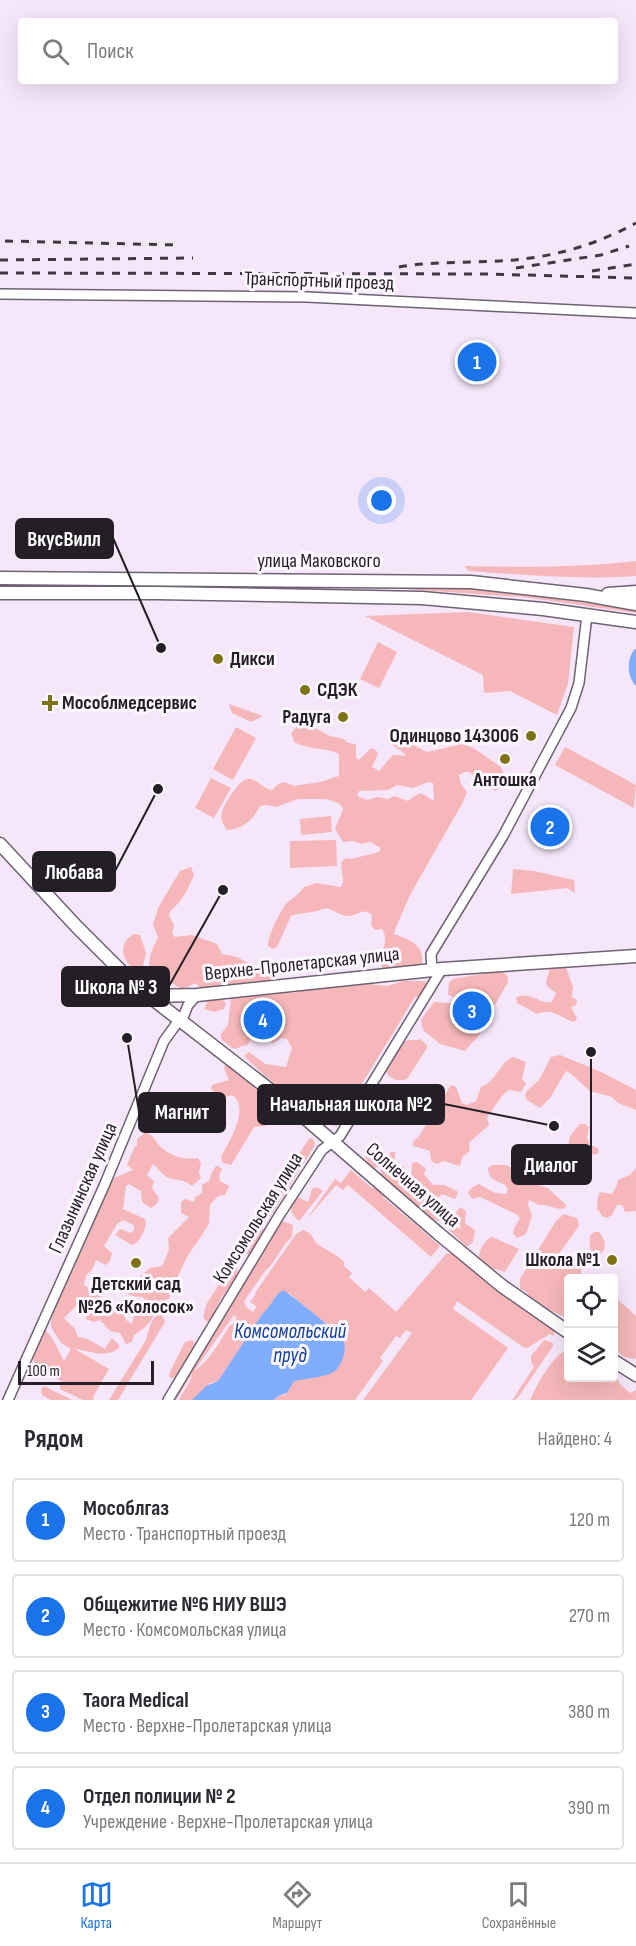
<!DOCTYPE html>
<html lang="ru">
<head>
<meta charset="utf-8">
<style>
	body { margin:0; font-family:"Sofia Sans Condensed",sans-serif; background:#f7f7f7; color:#2b2b33 }
	.controls { position:absolute; right:18px; bottom:18px; display:grid; overflow:hidden; border-radius:6px; box-shadow:0 6px 24px #0002 }
	.controls button { width:54px; height:54px; display:grid; place-items:center; padding:0; border:0; border-bottom:2px solid #e1e1e2; background:#fff; color:#2b2b33; font:30px sans-serif }
	.scale { position:absolute; left:18px; bottom:15px; width:136px; box-sizing:border-box; padding-left:6px; border:3px solid #241e26; border-top:0; font-size:16px; line-height:21px; white-space:nowrap; color:#241e26; -webkit-text-stroke:4px #fdf7ff; paint-order:stroke }
	.you { position:absolute; left:382px; top:501px; width:21px; height:21px; margin:-15px; border:4px solid #fff; border-radius:50%; background:#1a73e8; box-shadow:0 0 0 9px #1a73e833 }
	.badge { display:grid; place-items:center; width:39px; height:39px; border-radius:50%; background:#1a73e8; color:#fff; font-size:20px; font-weight:700 }
	.pin { position:absolute; translate:-50% -50%; border:3px solid #fff; box-shadow:0 2px 6px #0006 }
	.list { margin:0; padding:0; list-style:none }
	h2 { display:flex; justify-content:space-between; align-items:center; height:78px; margin:0; padding:0 24px; font-size:26px }
	h2 small { font-size:20px; font-weight:400; color:#7c7c81 }
	.list li { display:grid; grid-template-columns:39px 1fr auto; gap:18px; align-items:center; box-sizing:border-box; height:84px; margin:0 12px 12px; padding:0 12px; border:2px solid #e1e1e2; border-radius:6px }
	.list b { display:block; font-size:22px; white-space:nowrap }
	.list p { margin:0; font-size:20px; white-space:nowrap; color:#7c7c81 }
	.list em { font-size:20px; font-style:normal; color:#7c7c81 }
	.icon { flex:none; width:33px; height:33px; fill:none; stroke:currentColor; stroke-width:2; stroke-linecap:round; stroke-linejoin:round }
	.map { position:relative; flex:none; width:636px; height:1400px; overflow:hidden }
	.search { position:absolute; background:#fff; box-shadow:0 6px 24px #0002; left:18px; right:18px; top:18px; height:66px; display:flex; align-items:center; gap:15px; box-sizing:border-box; padding:0 21px; border-radius:6px; color:#7c7c81; font-size:22px }
	.sheet { height:462px; background:#fff }
	nav { display:flex; justify-content:space-around; align-items:center; box-sizing:border-box; height:84px; border-top:2px solid #e1e1e2; background:#fff; font-size:16px; color:#7c7c81 }
	nav a { display:grid; justify-items:center; gap:3px }
	nav .on { color:#1a73e8 }
	.map>svg:first-child { display:block }
	.green { fill:#f5b7b9; fill-rule:evenodd }
	.water { fill:#80adfe }
	.lines { fill:none; stroke-linecap:round; stroke-linejoin:round }
	.street-casing { stroke:#6f6273; stroke-width:12 }
	.secondary-casing { stroke:#6f6273; stroke-width:15 }
	.street { stroke:#fff; stroke-width:9 }
	.secondary { stroke:#fff; stroke-width:12 }
	.rail { stroke:#403842; stroke-width:3; stroke-dasharray:8 8; stroke-linecap:butt }
	.poi-dot { fill:#7d7316; stroke:#fdf7ff; stroke-width:2 }
	.labels { text-anchor:middle; dominant-baseline:central; stroke-width:6; stroke-linejoin:round; paint-order:stroke }
	.street-label { font-size:20px; fill:#241e26; stroke:#fdf7ff }
	.poi-label { font-size:20px; font-weight:bold; fill:#241e26; stroke:#fdf7ff; text-anchor:start }
	.water-label { font-size:21px; font-style:italic; fill:#0f409b; stroke:#fdf7ff }
	.leader { fill:none; stroke:#241e26; stroke-width:2 }
	.callout-dot { fill:#241e26; stroke:#fdf7ff; stroke-width:2 }
	.callout { fill:#241e26; stroke:#241e26; stroke-width:2 }
	.callout-label { font-size:21px; text-anchor:middle; font-weight:bold; fill:#fff }
</style>
</head>
<body>
<div class="map">
<svg width="636" height="1400" viewBox="0 0 636 1400">
	<rect width="100%" height="100%" fill="#f6e6fa"/>
	<path class="green" d="M636 561V576C580 580 525 575 469 571L464 566C522 567 579 568 636 561Z
		M0 583 468 588 636 609V613L523 597 389 588H0Z
		M468 612 574 627 568 684 557 715 510 691 484 693 483 675 365 616Z
		M378 642 397 652 379 688 360 679Z
		M229 704 263 716 251 722 232 713Z
		M300 723H305L330 736 344 739 348 743 356 744V758L359 760 371 748 376 750 378 754 372 767 379 771 393 755 406 756C401 748 391 747 387 739L391 736H401L413 745 427 752 463 744 475 749 501 767 506 780 505 785 495 791 469 772H464L459 775 461 784 467 792 463 802 411 893 396 927 394 934C411 940 427 946 421 967L385 971C373 960 392 943 382 929L375 930 371 925 372 915C363 907 359 915 349 916 341 916 334 910 326 908 315 913 303 912 291 916L277 947 273 949 268 946C267 938 281 909 287 903 294 896 298 896 304 887L316 883 341 887 343 882 341 862 346 858 351 859 379 852 381 848 370 842 362 844 353 841 343 842 335 829 343 809 340 804 327 799H298L276 807 267 805 260 806C253 820 243 829 227 830 223 825 220 818 222 812 224 804 239 780 247 779 256 777 263 789 272 790L278 784 284 782 294 786 320 782 339 776V754C324 747 309 750 294 742L291 733ZM428 782 433 783 434 801 421 793 416 795 408 801 394 796 388 799 377 797 367 800 357 796 359 791 388 790 397 785 413 788Z
		M236 727 256 738 233 780 213 769Z
		M565 747 636 785 634 808 555 765Z
		M211 778 231 788 214 818 195 808Z
		M331 816 332 832 301 835 300 819Z
		M336 840 337 866 290 868V841Z
		M191 867 194 875C188 889 182 902 170 911L169 916 174 925 172 933 175 937 192 935 217 944 222 954 237 957 255 967 271 971 273 975 272 981 268 983 228 987 224 984 202 989 195 983C178 993 181 986 166 980L159 981 153 979C145 963 151 952 158 937L153 925 158 908 180 871Z
		M513 869 534 871 574 880 575 893 567 888 511 894Z
		M134 934 140 935 146 953 143 966 135 970C121 960 118 943 134 934Z
		M551 965H565L573 987 572 997 577 1000 576 1005 571 1007 577 1018 574 1022C560 1018 553 1007 537 1014L517 1003 516 998C528 990 538 1004 552 1002L556 993 548 987 546 982Z
		M500 971 508 976V982L495 1005 489 999H479L473 995 457 998 448 995 449 982 453 979Z
		M403 981H424L428 984 420 997H415L352 1100 349 1112 336 1126 320 1122 303 1106 264 1075 244 1056 249 1052 265 1064 286 1067 292 1048 287 1039 281 1038 273 1043 263 1037V1028L267 1027 274 1031 279 1017 274 1009 253 1014C248 1026 257 1036 246 1046H241L237 1049 232 1048 221 1039V1034L228 1025 231 997 286 992 295 993 308 989 369 984 388 986Z
		M220 997 226 1003 224 1009 215 1012 204 1009 209 999Z
		M434 1002 462 1004 456 1017 477 1029 480 1034 465 1051 440 1044 423 1030 421 1020Z
		M420 1039 427 1045V1048L407 1079C400 1082 389 1080 386 1071 390 1063 396 1045 405 1041 410 1039 415 1041 420 1039Z
		M560 1055 599 1071 636 1090V1110L618 1103 612 1097 590 1091 570 1073 566 1071 550 1098 540 1108 527 1100 525 1096 527 1091 539 1080 551 1057Z
		M513 1057 526 1062 522 1079 526 1084 521 1092 509 1090C500 1095 494 1109 487 1117L489 1125 469 1143 470 1151 462 1157 460 1166 444 1161 437 1164 431 1161 430 1151 413 1146V1142L419 1136 451 1085 456 1087 462 1103 467 1105 476 1101 481 1087C497 1081 499 1063 513 1057Z
		M227 1059 278 1102C279 1112 272 1119 265 1126L254 1127 231 1165 223 1163 221 1157C229 1142 251 1107 232 1095L221 1098 211 1089 212 1085 229 1080 224 1068Z
		M580 1124H585L589 1127 587 1137 590 1145 598 1148 599 1153C591 1157 574 1152 568 1146L570 1136Z
		M146 1132C155 1136 155 1143 162 1148 172 1157 186 1160 198 1158L201 1164 199 1172 201 1178 192 1186C182 1177 171 1182 164 1175 160 1172 157 1167 153 1164L147 1175 154 1181 152 1188 159 1198 157 1204 151 1208 142 1202 141 1191 129 1184 126 1186 123 1209 145 1219C148 1226 140 1243 132 1245L115 1235 120 1229 131 1233 134 1230V1225L123 1220 117 1224 104 1246 112 1253 110 1261 106 1265 96 1260 92 1270 86 1275 84 1285 102 1297 101 1301 111 1302 123 1310 126 1320 132 1324 135 1310 140 1307 155 1312C151 1324 143 1329 134 1335L132 1342 126 1344 120 1333 110 1331 100 1320 94 1322 86 1319 87 1309 77 1300 76 1306 64 1318 75 1329 78 1337 88 1339 105 1349 111 1339H113L119 1345V1348C104 1359 91 1351 75 1349L109 1369 93 1397 94 1400H83L60 1389V1385L64 1383 55 1377 57 1373 50 1371 41 1373 32 1358C35 1348 36 1336 45 1330L51 1336 64 1361 71 1349 61 1343 51 1327V1321L58 1298 66 1277 72 1268 82 1240 93 1223 98 1211 99 1201 111 1179 133 1170 127 1165 135 1146H137V1139Z
		M312 1138 315 1143 314 1147 270 1217 265 1216 264 1212 268 1201 309 1139Z
		M369 1151 373 1154 388 1156 391 1152H395V1163L399 1166H404L405 1171 403 1177 406 1180 411 1178 412 1163 417 1162 426 1169 424 1174 433 1185H444L457 1191 458 1193 455 1199 442 1194 437 1199 430 1198 427 1204 433 1205C438 1212 446 1212 445 1221 431 1225 395 1192 386 1181 382 1177 381 1172 380 1167L372 1168 365 1157Z
		M492 1165H506L527 1176 534 1184 548 1188 566 1205 565 1208C556 1211 548 1203 539 1205L529 1200 528 1204 532 1216 526 1234 517 1238 513 1234 514 1229 520 1218 516 1214 480 1197 472 1199 468 1193 471 1188 479 1184 495 1193 506 1194 508 1189 505 1185C496 1181 488 1179 488 1168Z
		M216 1166H218L222 1169 219 1176 220 1181 229 1186 225 1195 218 1196 210 1205 209 1224 187 1257 177 1278 179 1283 169 1298 158 1308 142 1297C133 1296 134 1298 125 1292L130 1280H136L150 1268 162 1266 169 1250 168 1238 189 1217 181 1213V1202L185 1199 194 1202 195 1197 202 1193V1185L210 1180 211 1174Z
		M636 1168V1211L625 1212 622 1205H617L612 1215 607 1218 603 1217 597 1209 598 1197 600 1192 612 1194 617 1185 618 1180 630 1175Z
		M351 1170 372 1188 379 1189 384 1195 383 1197 438 1244 440 1246 431 1257 348 1185 343 1190 336 1185 306 1220 335 1179 341 1183Z
		M317 1187 323 1191 299 1221C289 1212 289 1208 295 1196L308 1202 312 1189Z
		M460 1207 466 1211 465 1223 475 1230 473 1242 467 1247 449 1230 453 1226 460 1229 461 1227 455 1214Z
		M564 1214 577 1218 579 1226 552 1263 553 1268 562 1262H578C582 1267 582 1271 580 1278H568V1319L548 1309 531 1304V1297L525 1291 520 1289V1279L556 1221Z
		M282 1221 293 1225 292 1237C282 1244 275 1264 266 1270L244 1301 246 1307 253 1312 257 1307 250 1302 256 1294 255 1293 296 1234 303 1230C312 1233 312 1237 316 1243 318 1246 337 1254 344 1262V1266L352 1273 349 1277 365 1292 369 1288 395 1311H397L446 1254 451 1253 473 1267 474 1271 537 1319 541 1313 554 1322V1336L550 1334 527 1348 523 1347 457 1301 453 1309 508 1348 471 1400H363L412 1333 406 1330 400 1338 396 1336 380 1358 383 1361 355 1400H274L278 1396 285 1395 294 1381C322 1375 350 1377 342 1339L289 1293 276 1295 271 1308 263 1313 218 1381 210 1383 194 1400H179L191 1379 192 1374 176 1400H173ZM234 1315 237 1318 232 1325H230C219 1342 211 1360 194 1371Z
		M258 1222 262 1225 264 1233 250 1255 245 1254 242 1251C244 1240 249 1229 258 1222Z
		M594 1232H599C607 1242 607 1249 598 1257 588 1254 590 1245 590 1236Z
		M492 1237 519 1249 505 1272 494 1269 479 1260C478 1252 484 1240 492 1237Z
		M232 1268H238C237 1282 222 1293 217 1306 214 1313 214 1319 207 1322L203 1317 207 1303 228 1271Z
		M614 1296 636 1316V1358L634 1359 624 1357 614 1348Z
		M157 1314 162 1315 165 1322 118 1400H109L146 1340 151 1323Z
		M192 1340 196 1345 177 1377 170 1378 169 1374 185 1342Z
		M544 1340 553 1343V1346L519 1396 515 1400H510L513 1399 534 1367 531 1361V1356Z
		M568 1349V1378H614V1366L619 1383 630 1393 636 1390V1400H530C538 1383 551 1357 568 1349Z
		M44 1386 72 1400H51L42 1395 41 1389Z"/>
	<path class="water" d="M635 649H636V686C627 677 626 659 635 649Z
		M283 1290C290 1294 342 1335 344 1342 346 1351 343 1364 335 1371 328 1377 304 1379 294 1381L287 1393 278 1396 274 1400H192L206 1386 218 1381 263 1313C271 1307 274 1295 283 1290Z"/>
	<g class="lines">
		<g class="street-casing">
			<path id="street" d="M0 294 307 297 636 313
				M432 970 431 954 503 836 571 708 579 683 587 615
				M8 1400 104 1186 164 1041 177 1023 182 1020 188 1005 197 995
				M168 1400 280 1214 322 1150 340 1136 442 969"/>
		</g>
		<g class="secondary-casing">
			<path id="secondary" d="M0 578 471 582 586 595 636 604
				M0 593H157L422 598 543 609 636 622
				M608 594 636 592
				M0 844 76 926 136 986 297 1111 439 1234 502 1286 568 1332
				M151 996 197 995 442 969 636 956
				M614 1361 636 1375"/>
		</g>
		<use href="#street" class="street"/>
		<use href="#secondary" class="secondary"/>
		<path class="rail" d="M5 241 179 245
			M0 260 193 258
			M399 267C439 260 482 264 522 259 561 255 602 242 636 223
			M516 268 601 255 629 246
			M592 271 636 264
			M0 273 487 274 636 278"/>
	</g>
	<g class="poi-dot">
		<circle cx="218" cy="659" r="6"/>
		<circle cx="305" cy="690" r="6"/>
		<path d="M47 694h6v6h6v6h-6v6h-6v-6h-6v-6h6z"/>
		<circle cx="343" cy="717" r="6"/>
		<circle cx="531" cy="736" r="6"/>
		<circle cx="505" cy="759" r="6"/>
		<circle cx="612" cy="1260" r="6"/>
		<circle cx="136" cy="1263" r="6"/>
	</g>
	<g class="labels">
		<g class="street-label">
			<text transform="translate(319 281) rotate(2)">Транспортный проезд</text>
			<text x="319" y="561">улица Маковского</text>
			<text transform="translate(302 964) rotate(-6)">Верхне-Пролетарская улица</text>
			<text transform="translate(413 1185) rotate(41)">Солнечная улица</text>
			<text transform="translate(83 1188) rotate(-66)">Глазынинская улица</text>
			<text transform="translate(258 1218) rotate(-58)">Комсомольская улица</text>
		</g>
		<g class="poi-label">
			<text x="230" y="659">Дикси</text>
			<text x="317" y="690">СДЭК</text>
			<text x="62" y="703">Мособлмедсервис</text>
			<text x="331" y="717" text-anchor="end">Радуга</text>
			<text x="519" y="736" text-anchor="end">Одинцово 143006</text>
			<text x="505" y="780" text-anchor="middle">Антошка</text>
			<text x="600" y="1260" text-anchor="end">Школа №1</text>
			<text x="136" y="1284" text-anchor="middle">Детский сад<tspan x="136" dy="23">№26 «Колосок»</tspan></text>
		</g>
		<g class="water-label">
			<text x="290" y="1331">Комсомольский<tspan x="290" dy="24">пруд</tspan></text>
		</g>
	</g>
	<path class="leader" d="M161 648L113 538M158 789L115 871M223 890L169 986M554 1126L444 1104M127 1038L139 1112M591 1052L591 1164"/>
	<g class="callout-dot">
		<circle cx="161" cy="648" r="6"/>
		<circle cx="158" cy="789" r="6"/>
		<circle cx="223" cy="890" r="6"/>
		<circle cx="554" cy="1126" r="6"/>
		<circle cx="127" cy="1038" r="6"/>
		<circle cx="591" cy="1052" r="6"/>
	</g>
	<g class="callout">
		<rect x="16" y="519" width="97" height="39" rx="6"/>
		<rect x="33" y="852" width="82" height="39" rx="6"/>
		<rect x="62" y="967" width="107" height="39" rx="6"/>
		<rect x="258" y="1085" width="186" height="39" rx="6"/>
		<rect x="139" y="1093" width="86" height="39" rx="6"/>
		<rect x="512" y="1145" width="79" height="39" rx="6"/>
	</g>
	<g class="callout-label">
		<text x="64" y="546">ВкусВилл</text>
		<text x="74" y="879">Любава</text>
		<text x="116" y="994">Школа № 3</text>
		<text x="351" y="1111">Начальная школа №2</text>
		<text x="182" y="1119">Магнит</text>
		<text x="551" y="1172">Диалог</text>
	</g>
</svg>
<div class="controls">
<button><svg class="icon" aria-label="locate" viewBox="0 0 24 24"><circle cx="12" cy="12" r="6"/><path d="M12 2v4M12 18v4M2 12h4M18 12h4"/></svg></button>
<button><svg class="icon" aria-label="layers" viewBox="0 0 24 24"><path d="M12 4l9 5-9 5-9-5zM3 14l9 5 9-5"/></svg></button>
</div>
<div class="scale">100 m</div>
<div class="you"></div>
<div class="pin badge" style="left:477px;top:362px">1</div>
<div class="pin badge" style="left:550px;top:827px">2</div>
<div class="pin badge" style="left:472px;top:1011px">3</div>
<div class="pin badge" style="left:263px;top:1020px">4</div>
<div class="search"><svg class="icon" aria-label="search" viewBox="0 0 24 24"><circle cx="10" cy="10" r="6"/><path d="M15 15l6 6"/></svg>Поиск</div>
</div>
<section class="sheet">
<h2>Рядом<small>Найдено: 4</small></h2>
<ul class="list">
<li><span class="badge">1</span><div><b>Мособлгаз</b><p>Место · Транспортный проезд</p></div><em>120 m</em></li>
<li><span class="badge">2</span><div><b>Общежитие №6 НИУ ВШЭ</b><p>Место · Комсомольская улица</p></div><em>270 m</em></li>
<li><span class="badge">3</span><div><b>Taora Medical</b><p>Место · Верхне-Пролетарская улица</p></div><em>380 m</em></li>
<li><span class="badge">4</span><div><b>Отдел полиции № 2</b><p>Учреждение · Верхне-Пролетарская улица</p></div><em>390 m</em></li>
</ul>
</section>
<nav>
<a class="on"><svg class="icon" aria-label="map" viewBox="0 0 24 24"><path d="M3 6l6-2 6 2 6-2v14l-6 2-6-2-6 2zM9 4v14M15 6v14"/></svg>Карта</a>
<a><svg class="icon" aria-label="directions" viewBox="0 0 24 24"><path d="M12 3l9 9-9 9-9-9zM9 14v-3h6M13 9l2 2-2 2"/></svg>Маршрут</a>
<a><svg class="icon" aria-label="saved" viewBox="0 0 24 24"><path d="M7 4h10v16l-5-4-5 4z"/></svg>Сохранённые</a>
</nav>
</body>
</html>
